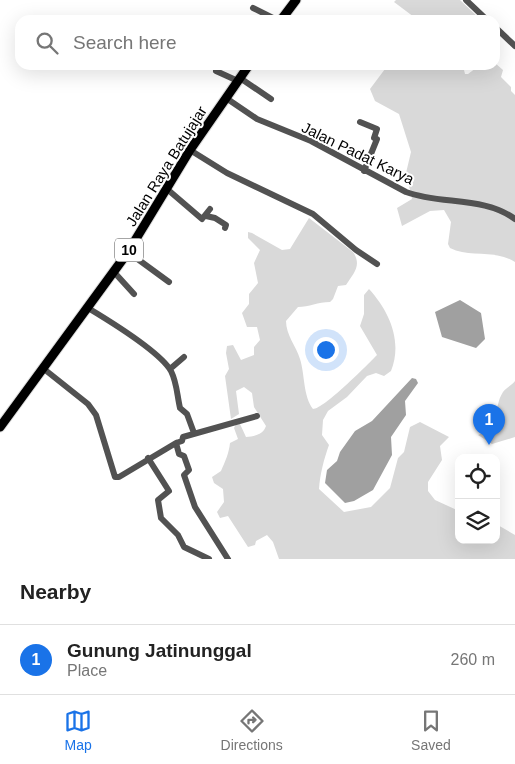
<!DOCTYPE html>
<html lang="en">
<head>
<meta charset="utf-8">
<style>
	body { margin:0; font-family:Helvetica,sans-serif; background:#f2f2f2; color:#222 }
	.controls { position:absolute; right:15px; bottom:15px; display:grid; overflow:hidden; border-radius:10px; box-shadow:0 5px 20px #0002 }
	.controls button { width:45px; height:45px; display:grid; place-items:center; padding:0; border:0; border-bottom:1px solid #e0e0e0; background:#fff; color:#222; font:25px sans-serif }
	.you { position:absolute; left:325px; top:349px; width:18px; height:18px; margin:-12px; border:4px solid #fff; border-radius:50%; background:#1a73e8; box-shadow:0 0 0 8px #1a73e833 }
	.badge { display:grid; place-items:center; width:32px; height:32px; border-radius:50%; background:#1a73e8; color:#fff; font-size:16px; font-weight:700 }
	.pin { position:absolute; translate:-50% -41px; filter:drop-shadow(0 1px 2px #0008) }
	.pin::after { content:''; position:absolute; top:26px; width:18px; height:15px; background:inherit; clip-path:polygon(0 0,100% 0,50% 100%) }
	.list { margin:0; padding:0; list-style:none }
	h2 { display:flex; justify-content:space-between; align-items:center; height:65px; margin:0; padding:0 20px; font-size:21px }
	h2 small { font-size:16px; font-weight:400; color:#767676 }
	.list li { display:grid; grid-template-columns:32px 1fr auto; gap:15px; align-items:center; box-sizing:border-box; height:70px; padding:0 20px; border-top:1px solid #e0e0e0 }
	.list b { display:block; font-size:19px; white-space:nowrap }
	.list p { margin:0; font-size:16px; white-space:nowrap; color:#767676 }
	.list em { font-size:16px; font-style:normal; color:#767676 }
	.icon { flex:none; width:28px; height:28px; fill:none; stroke:currentColor; stroke-width:2; stroke-linecap:round; stroke-linejoin:round }
	.map { position:relative; flex:none; width:515px; height:559px; overflow:hidden }
	.search { position:absolute; background:#fff; box-shadow:0 5px 20px #0002; left:15px; right:15px; top:15px; height:55px; display:flex; align-items:center; gap:12px; box-sizing:border-box; padding:0 18px; border-radius:15px; color:#767676; font-size:19px }
	.sheet { height:135px; background:#fff }
	nav { display:flex; justify-content:space-around; align-items:center; box-sizing:border-box; height:70px; border-top:1px solid #e0e0e0; background:#fff; font-size:14px; color:#767676 }
	nav a { display:grid; justify-items:center; gap:2px }
	nav .on { color:#1a73e8 }
	.map>svg:first-child { display:block }
	.green { fill:#d9d9d9 }
	.water { fill:#a0a0a0 }
	.lines { fill:none; stroke-linecap:round; stroke-linejoin:round }
	.highway-casing { stroke:#dbdbdb; stroke-width:11 }
	.minor { stroke:#525252; stroke-width:6 }
	.highway { stroke:#000; stroke-width:9 }
	.labels { text-anchor:middle; dominant-baseline:central; stroke-width:4; stroke-linejoin:round; paint-order:stroke }
	.shield { fill:#fff; stroke:#4c4c4c; stroke-width:1 }
	.shield-label { font-size:14px; font-weight:bold; fill:#000 }
	.street-label { font-size:15px; fill:#000; stroke:#fff }
</style>
</head>
<body>
<div class="map">
<svg width="515" height="559" viewBox="0 0 515 559">
	<rect width="100%" height="100%" fill="#fff"/>
	<path class="green" d="M396 0H460L481 20H418L394 2Z
		M495 63 503 70 501 77 511 87V91L515 95V262C495 249 470 258 450 248L448 244 451 222 444 210 430 211 402 226 397 208 412 199 406 173 411 152 399 114 375 101 370 89 388 65H466L464 70 465 74H468L480 65H495Z
		M309 218 353 252C362 265 354 273 346 285L338 286 333 299 330 302C318 302 309 307 298 307L286 321C286 335 296 346 300 359 305 375 303 396 313 409 324 409 367 365 377 355L360 326 364 314V295L369 289C389 311 403 341 391 371L384 376 376 373 367 376 347 397 328 411 323 420 322 435 329 445C324 459 320 474 319 489L344 512 371 507 390 488 398 458 404 452 410 427 420 422 449 437 440 446 442 460 428 482V491L435 500 459 511V540H496V524L515 535V559H279L273 542 267 535 256 541 255 545 248 547 228 516 220 518 217 512 224 502 223 489 214 483 212 477 221 471C225 462 229 453 230 443L238 439 234 428 236 424H240L246 437C254 436 263 435 266 426L254 407 252 393 244 387 236 391 239 414 231 419 225 376 229 369 226 353 227 346 233 345 241 360 254 355V347L260 340 257 327H247L242 313 249 304V294L258 283 254 263 260 250 248 238V232L252 233 282 250 290 249Z
		M515 381V437L492 444 478 435C503 426 492 409 503 392 506 388 512 385 515 381Z"/>
	<path class="water" d="M460 300 481 313 485 339 476 348 442 337 435 312Z
		M412 378 416 379 418 383 405 401 406 415 391 437 392 455 373 490 354 501 345 503 325 483 327 470 337 461 340 452 355 431 372 421Z"/>
	<g class="lines">
		<g class="highway-casing">
			<path id="highway" d="M281 20 296 0
				M0 427 128 252 190 150 249 65"/>
		</g>
		<path class="minor" d="M466 0 487 20
			M253 8 277 20
			M495 27 515 46
			M216 71 238 81
			M240 78 271 99
			M226 98 257 119 311 141 406 192C441 205 484 196 515 219
			M360 122 377 129 374 138 377 139 364 171
			M190 150 227 173 313 214 356 250 377 264
			M167 189 202 219 210 209
			M206 216 215 218 226 225 225 228
			M128 252 169 282
			M114 272 134 294
			M88 308C108 320 160 352 171 371 177 383 177 395 180 408L187 414 194 433
			M44 369 88 404 96 415 115 477H119L176 443
			M170 369 184 357
			M148 458 169 491 158 500 161 518 178 535 184 547 209 559
			M228 559 195 507 184 475 189 470 184 456 179 454 176 443 182 441 183 437 257 416"/>
		<use href="#highway" class="highway"/>
	</g>
	<g class="labels">
		<rect class="shield" x="115" y="238.5" width="28" height="23" rx="4"/>
		<g class="shield-label">
			<text x="129" y="250">10</text>
		</g>
		<g class="street-label">
			<text transform="translate(358 153) rotate(26)">Jalan Padat Karya</text>
			<text transform="translate(166 166) rotate(-58)">Jalan Raya Batujajar</text>
		</g>
	</g>
</svg>
<div class="controls">
<button><svg class="icon" aria-label="locate" viewBox="0 0 24 24"><circle cx="12" cy="12" r="6"/><path d="M12 2v4M12 18v4M2 12h4M18 12h4"/></svg></button>
<button><svg class="icon" aria-label="layers" viewBox="0 0 24 24"><path d="M12 4l9 5-9 5-9-5zM3 14l9 5 9-5"/></svg></button>
</div>
<div class="you"></div>
<div class="pin badge" style="left:489px;top:445px">1</div>
<div class="search"><svg class="icon" aria-label="search" viewBox="0 0 24 24"><circle cx="10" cy="10" r="6"/><path d="M15 15l6 6"/></svg>Search here</div>
</div>
<section class="sheet">
<h2>Nearby<small></small></h2>
<ul class="list">
<li><span class="badge">1</span><div><b>Gunung Jatinunggal</b><p>Place</p></div><em>260 m</em></li>
</ul>
</section>
<nav>
<a class="on"><svg class="icon" aria-label="map" viewBox="0 0 24 24"><path d="M3 6l6-2 6 2 6-2v14l-6 2-6-2-6 2zM9 4v14M15 6v14"/></svg>Map</a>
<a><svg class="icon" aria-label="directions" viewBox="0 0 24 24"><path d="M12 3l9 9-9 9-9-9zM9 14v-3h6M13 9l2 2-2 2"/></svg>Directions</a>
<a><svg class="icon" aria-label="saved" viewBox="0 0 24 24"><path d="M7 4h10v16l-5-4-5 4z"/></svg>Saved</a>
</nav>
</body>
</html>
